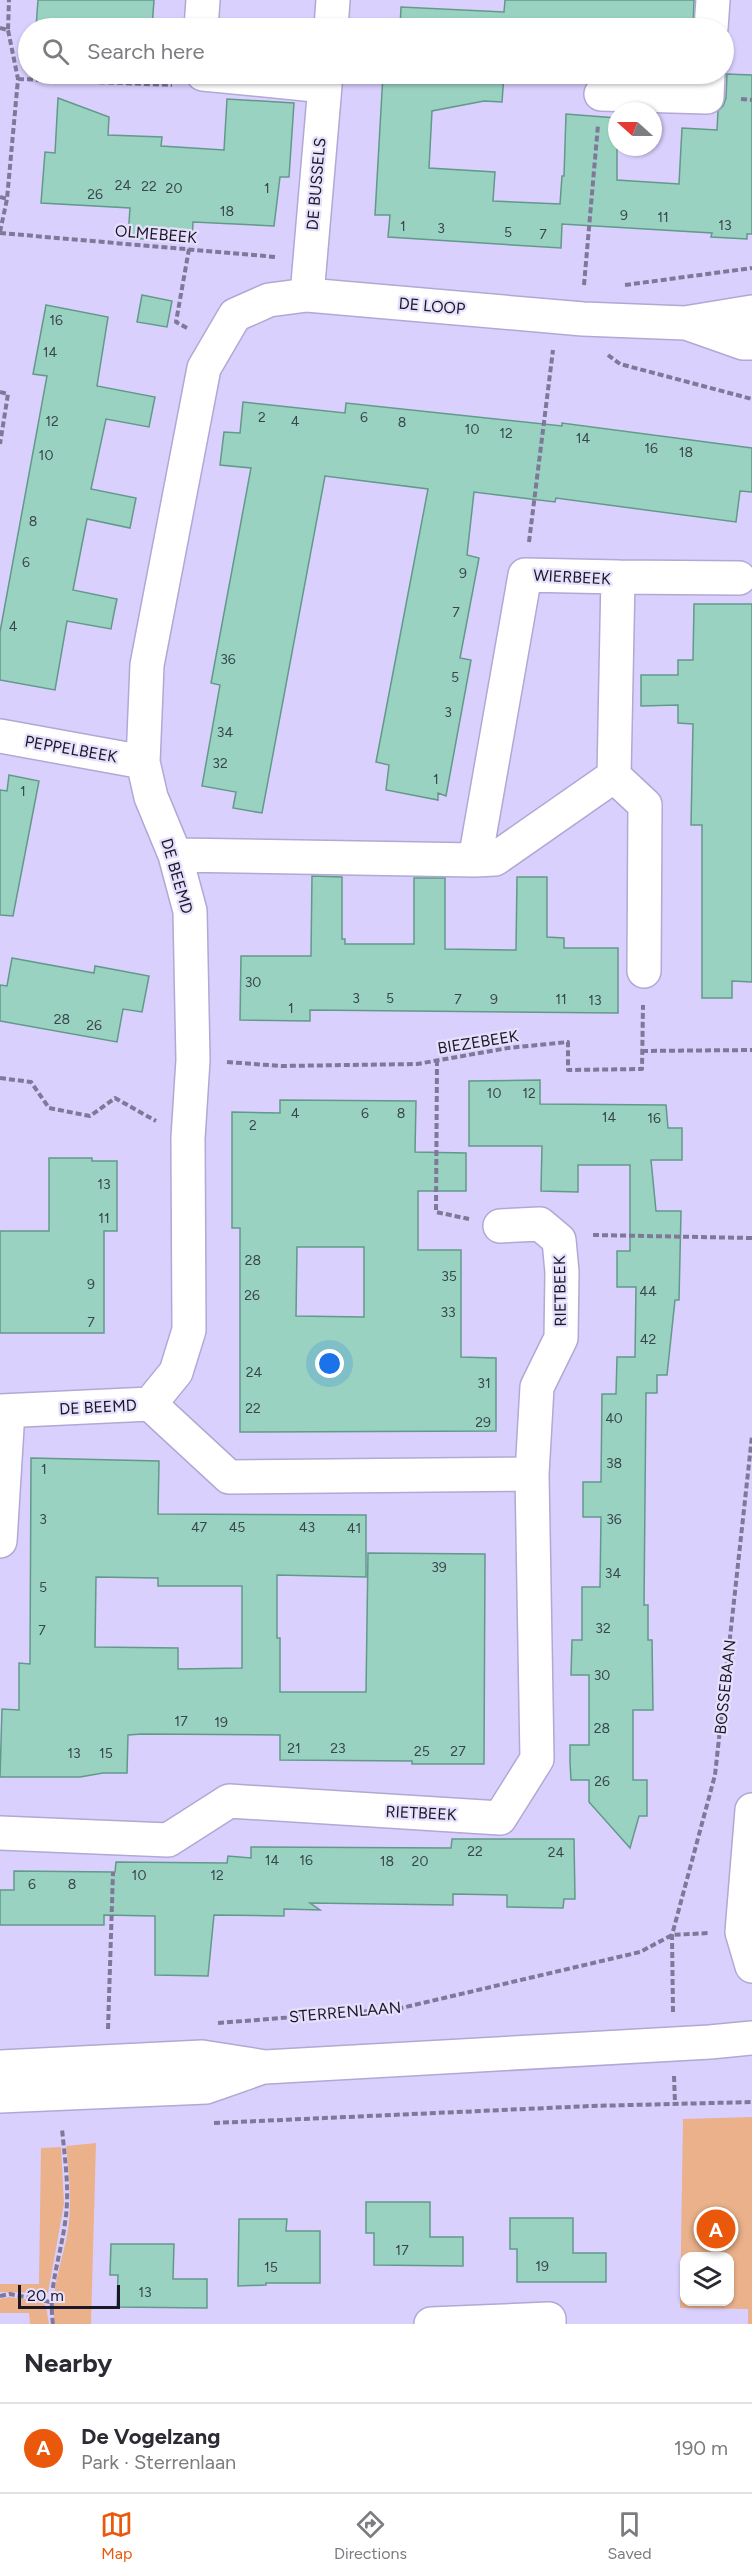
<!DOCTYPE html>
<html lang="en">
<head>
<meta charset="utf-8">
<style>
	body { margin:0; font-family:Figtree,sans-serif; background:#f7f7f7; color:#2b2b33 }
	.controls { position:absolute; right:18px; bottom:18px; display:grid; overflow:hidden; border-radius:12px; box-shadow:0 2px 4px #0004 }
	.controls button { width:54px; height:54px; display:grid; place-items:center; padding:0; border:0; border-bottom:2px solid #e1e1e2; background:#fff; color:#2b2b33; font:30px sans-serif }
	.compass { position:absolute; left:608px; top:102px; width:54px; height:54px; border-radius:50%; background:#fff; box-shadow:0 2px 4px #0004; rotate:291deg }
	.scale { position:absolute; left:18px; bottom:15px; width:102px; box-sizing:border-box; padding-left:6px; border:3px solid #1b1727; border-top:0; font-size:16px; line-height:21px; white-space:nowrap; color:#1b1727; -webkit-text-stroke:4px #e6e0fc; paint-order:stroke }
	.you { position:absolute; left:330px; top:1364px; width:21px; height:21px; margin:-15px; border:4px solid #fff; border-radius:50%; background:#1a73e8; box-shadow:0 0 0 9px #1a73e833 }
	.badge { display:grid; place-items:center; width:39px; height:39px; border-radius:50%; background:#ea580c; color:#fff; font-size:20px; font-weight:700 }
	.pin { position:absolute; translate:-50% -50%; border:3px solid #fff; box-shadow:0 2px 6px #0006 }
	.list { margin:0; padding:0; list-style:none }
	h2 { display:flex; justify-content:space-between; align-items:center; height:78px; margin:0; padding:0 24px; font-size:26px }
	h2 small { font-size:20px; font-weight:400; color:#7c7c81 }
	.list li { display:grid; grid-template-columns:39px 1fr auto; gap:18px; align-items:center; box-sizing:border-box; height:90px; padding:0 24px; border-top:2px solid #e1e1e2 }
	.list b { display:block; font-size:22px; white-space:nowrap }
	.list p { margin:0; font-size:20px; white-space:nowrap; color:#7c7c81 }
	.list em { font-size:20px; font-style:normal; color:#7c7c81 }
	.icon { flex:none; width:33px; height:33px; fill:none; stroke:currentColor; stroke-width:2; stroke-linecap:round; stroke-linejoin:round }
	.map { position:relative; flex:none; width:752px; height:2324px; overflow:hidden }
	.search { position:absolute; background:#fff; box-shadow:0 2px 4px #0004; left:18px; right:18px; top:18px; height:66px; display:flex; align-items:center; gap:15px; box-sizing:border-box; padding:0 21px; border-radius:33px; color:#7c7c81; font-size:22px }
	.sheet { height:168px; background:#fff }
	nav { display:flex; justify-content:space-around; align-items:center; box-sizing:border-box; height:84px; border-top:2px solid #e1e1e2; background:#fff; font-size:16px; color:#7c7c81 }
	nav a { display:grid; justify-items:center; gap:3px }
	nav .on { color:#ea580c }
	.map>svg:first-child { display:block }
	.green { fill:#eab18b; fill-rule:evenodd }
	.building { fill:#99d2c1; stroke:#62998a; stroke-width:1.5; fill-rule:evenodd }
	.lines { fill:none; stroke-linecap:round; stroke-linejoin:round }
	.minor-casing { stroke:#b2a8d4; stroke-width:36 }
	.tertiary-casing { stroke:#b2a8d4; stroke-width:36 }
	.path { stroke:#7f7898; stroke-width:4; stroke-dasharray:6 3; stroke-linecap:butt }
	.minor { stroke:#fff; stroke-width:33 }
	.tertiary { stroke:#fff; stroke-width:33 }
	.labels { text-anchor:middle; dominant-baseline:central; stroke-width:4.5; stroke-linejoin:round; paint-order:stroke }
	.number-label { font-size:14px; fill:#3a464e }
	.street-label { font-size:16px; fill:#1b1727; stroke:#e6e0fc }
</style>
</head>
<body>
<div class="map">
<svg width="752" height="2324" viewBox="0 0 752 2324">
	<rect width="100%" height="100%" fill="#dad0fe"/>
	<path class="green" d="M752 2117V2324H748V2309L680 2308 683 2119ZM730 2256V2302H684V2256Z
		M96 2143 91 2324H55C49 2290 63 2262 68 2229 72 2201 69 2174 66 2146Z
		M61 2147 64 2204 48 2293 0 2292V2284H39L41 2148Z
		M9 2297 40 2301 46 2306 49 2324H30L29 2313H0V2299Z"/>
	<path class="building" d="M38 0H154L152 28H36Z
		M505 0H694L693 28H400L401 7 504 12Z
		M59 74H149V80Z
		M383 74H504L502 102 484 101 432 111 429 168 495 172 493 201 560 204 562 176H564L566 114 617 118V180L679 184 682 128 717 130 718 111 723 106 726 98 727 74 752 75V234H747V239L711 237 712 233 562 224 561 248 388 237 390 215H375Z
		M58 98 109 117 108 135 162 137 161 146 224 150 227 99 294 103 289 177H280L274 226 193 222 192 242 128 238 130 208 41 203 45 152 55 153Z
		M142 295 172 301 167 327 137 322Z
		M46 305 108 317 97 386 155 397 149 427 106 419 91 489 136 498 130 528 87 519 73 590 117 599 114 613 111 629 67 621 55 690 0 680V632L47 376 33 374Z
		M243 402 345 413 346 403 562 426V423L752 448V492L740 491 736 522 556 498 555 502 474 492 467 555 479 558 460 658 471 660 446 796 438 793V800L386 790 389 765 376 762 428 489 325 476 262 813 233 808 236 792 202 786 220 685 211 683 251 468 220 465 224 432 240 433Z
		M694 604H752V982L732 981V998H702V825H691L693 724 678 723V705L641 706V675H678V660H693Z
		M9 775 39 781 13 916 0 915V790L7 791Z
		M312 876 342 877V939H345V944H414V878H445V949L516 950 517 877H547V937L564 938V948H618V1013L310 1010V1021L240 1020 241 956H311Z
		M12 958 94 973 95 966 149 976 142 1012 123 1009 117 1042 0 1021V985L7 986Z
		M540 1080V1104L666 1105 668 1128H682V1160H651L656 1211H681L679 1300H675L667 1375H657V1393H646L644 1605H648V1640H652L653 1710H633V1780H647V1816H639L630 1848 589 1802V1780H571L570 1762V1745H589V1675H571L572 1640H582V1587H600L601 1517H583V1482H601L602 1394H616L617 1357H635L636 1287H617V1251H630V1165H578V1192L541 1191 542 1146H469V1081Z
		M280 1100 416 1101 415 1152 466 1153V1191H418V1250H461V1357L496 1358V1431L240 1432V1228H232V1112L280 1113ZM297 1247H364V1317L296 1316Z
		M49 1158H92V1161H117V1231H104V1333H0V1231H49Z
		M31 1458 159 1461 158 1514 366 1515V1577L277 1575V1638H280V1692H366L368 1553 485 1554 484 1764H412V1761L280 1760V1735L142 1734 128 1735 127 1773H103L80 1777H0L2 1709 19 1710V1663L30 1664ZM96 1577 158 1578V1586H242V1668L178 1669V1648L95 1647Z
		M452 1839H574L575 1899H564L563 1908 507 1907V1895L453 1894V1905L310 1903 320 1910 284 1909V1916L214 1915 208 1976 155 1975V1916L104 1915V1925H0V1890H14V1871L115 1872 116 1862 227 1863 228 1856 251 1858V1847L451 1848Z
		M366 2202H430V2237H463V2266L374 2265V2233H366Z
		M510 2218H573V2253H606V2282H517V2249H510Z
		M239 2219H287L286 2231H320V2283H266V2285L238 2286Z
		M111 2244H174L173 2279H207V2308L117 2307 118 2275H110Z"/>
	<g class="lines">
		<g class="minor-casing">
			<path id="minor" d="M201 28 203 0
				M331 28 333 0
				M711 28 713 0
				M203 74 325 86
				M601 94 707 97 708 74
				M307 295 326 74
				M689 324 743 343H752
				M618 577 739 578
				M0 736 143 762
				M614 776 645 805 644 971
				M175 855 475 860 495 859 614 776 618 577 525 575 475 860
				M150 1404 229 1477 532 1474
				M0 1411 150 1404 176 1372 189 1330 188 1138 193 1060 190 911 175 855 151 797 143 762 147 665 204 368 235 315 269 300 307 295 583 319 685 323 752 312
				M0 1541 8 1411
				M0 1833 168 1840 229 1801 500 1818 537 1759 532 1474 537 1387 561 1338 562 1272 559 1240 540 1224 500 1226
				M431 2324 549 2319V2324"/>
		</g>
		<g class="tertiary-casing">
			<path id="tertiary" d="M752 1810 742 1932 752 1966
				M0 2067 202 2057 265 2067 710 2042 752 2038
				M0 2096 206 2087 260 2068"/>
		</g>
		<path class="path" d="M0 28 8 30 9 0
			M18 79 172 85
			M741 99 752 100
			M0 197 7 199
			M0 232 7 199 18 79 8 30
			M0 233 276 257
			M584 285 598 125
			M625 285 752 268
			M187 328 176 322 189 249
			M608 355 620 364 752 399
			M0 392 8 394 0 444
			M529 542 553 350
			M642 1051 752 1050
			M437 1060 436 1212 469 1219
			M227 1062 281 1066 417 1064 508 1048 568 1042V1070L642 1069 643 1005
			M0 1078 31 1082 49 1108 90 1116 115 1098 156 1121
			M593 1235 752 1238
			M673 2012 672 1935 715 1775 752 1436
			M218 2023 397 2009 640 1952 672 1935 709 1933
			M108 2029 113 1872
			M674 2076 675 2103
			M214 2123 591 2106 752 2102
			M0 2296 10 2294 50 2302
			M53 2324C48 2287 60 2259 65 2223 70 2192 65 2160 62 2129"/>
		<use href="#minor" class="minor"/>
		<use href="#tertiary" class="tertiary"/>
	</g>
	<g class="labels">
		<g class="number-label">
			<text x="123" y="185">24</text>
			<text x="149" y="186">22</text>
			<text x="174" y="188">20</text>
			<text x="267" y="188">1</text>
			<text x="95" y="194">26</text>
			<text x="227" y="211">18</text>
			<text x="624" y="215">9</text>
			<text x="663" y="217">11</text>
			<text x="725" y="225">13</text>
			<text x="403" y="226">1</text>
			<text x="441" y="228">3</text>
			<text x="508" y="232">5</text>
			<text x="543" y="234">7</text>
			<text x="56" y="320">16</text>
			<text x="50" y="352">14</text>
			<text x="262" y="417">2</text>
			<text x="364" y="417">6</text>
			<text x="52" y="421">12</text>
			<text x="295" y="421">4</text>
			<text x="402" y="422">8</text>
			<text x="472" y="429">10</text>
			<text x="506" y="433">12</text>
			<text x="583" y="438">14</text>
			<text x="651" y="448">16</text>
			<text x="686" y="452">18</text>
			<text x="46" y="455">10</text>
			<text x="33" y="521">8</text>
			<text x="26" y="562">6</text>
			<text x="463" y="573">9</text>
			<text x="456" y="612">7</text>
			<text x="13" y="626">4</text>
			<text x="228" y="659">36</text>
			<text x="455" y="677">5</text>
			<text x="448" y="712">3</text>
			<text x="225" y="732">34</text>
			<text x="220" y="763">32</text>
			<text x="436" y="779">1</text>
			<text x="23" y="791">1</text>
			<text x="253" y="982">30</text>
			<text x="356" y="998">3</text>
			<text x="390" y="998">5</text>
			<text x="458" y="999">7</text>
			<text x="494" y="999">9</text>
			<text x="561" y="999">11</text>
			<text x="595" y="1000">13</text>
			<text x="291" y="1008">1</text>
			<text x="62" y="1019">28</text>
			<text x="94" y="1025">26</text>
			<text x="494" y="1093">10</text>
			<text x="529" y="1093">12</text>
			<text x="295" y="1113">4</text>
			<text x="365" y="1113">6</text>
			<text x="401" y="1113">8</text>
			<text x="609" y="1117">14</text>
			<text x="654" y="1118">16</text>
			<text x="253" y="1125">2</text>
			<text x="104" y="1184">13</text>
			<text x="104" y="1218">11</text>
			<text x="253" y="1260">28</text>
			<text x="449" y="1276">35</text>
			<text x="91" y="1284">9</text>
			<text x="648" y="1291">44</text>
			<text x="252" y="1295">26</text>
			<text x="448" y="1312">33</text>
			<text x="91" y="1322">7</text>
			<text x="648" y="1339">42</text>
			<text x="254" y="1372">24</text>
			<text x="484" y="1383">31</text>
			<text x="253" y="1408">22</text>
			<text x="614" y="1418">40</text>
			<text x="483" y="1422">29</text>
			<text x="614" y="1463">38</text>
			<text x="44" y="1469">1</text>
			<text x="43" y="1519">3</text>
			<text x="614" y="1519">36</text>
			<text x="199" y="1527">47</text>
			<text x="237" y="1527">45</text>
			<text x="307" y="1527">43</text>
			<text x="354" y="1528">41</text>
			<text x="439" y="1567">39</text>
			<text x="613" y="1573">34</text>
			<text x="43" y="1587">5</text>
			<text x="603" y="1628">32</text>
			<text x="42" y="1630">7</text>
			<text x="602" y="1675">30</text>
			<text x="181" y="1721">17</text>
			<text x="221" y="1722">19</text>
			<text x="602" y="1728">28</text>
			<text x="294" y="1748">21</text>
			<text x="338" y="1748">23</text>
			<text x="422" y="1751">25</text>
			<text x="458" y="1751">27</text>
			<text x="74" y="1753">13</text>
			<text x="106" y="1753">15</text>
			<text x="602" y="1781">26</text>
			<text x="475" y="1851">22</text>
			<text x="556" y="1852">24</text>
			<text x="272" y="1860">14</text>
			<text x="306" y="1860">16</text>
			<text x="387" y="1861">18</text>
			<text x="420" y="1861">20</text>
			<text x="139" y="1875">10</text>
			<text x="217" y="1875">12</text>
			<text x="32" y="1884">6</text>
			<text x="72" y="1884">8</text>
			<text x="402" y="2250">17</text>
			<text x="542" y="2266">19</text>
			<text x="271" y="2267">15</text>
			<text x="145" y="2292">13</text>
		</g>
		<g class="street-label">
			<text transform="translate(316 184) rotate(-85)">DE BUSSELS</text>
			<text transform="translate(156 234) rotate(5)">OLMEBEEK</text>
			<text transform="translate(432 306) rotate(5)">DE LOOP</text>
			<text transform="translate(572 577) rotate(3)">WIERBEEK</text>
			<text transform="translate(71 749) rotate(10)">PEPPELBEEK</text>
			<text transform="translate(177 876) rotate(74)">DE BEEMD</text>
			<text transform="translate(478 1042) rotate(-9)">BIEZEBEEK</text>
			<text transform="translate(560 1291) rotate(-91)">RIETBEEK</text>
			<text transform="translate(98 1407) rotate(-3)">DE BEEMD</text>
			<text transform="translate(725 1687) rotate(-84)">BOSSEBAAN</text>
			<text transform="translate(421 1813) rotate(3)">RIETBEEK</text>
			<text transform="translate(345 2012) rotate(-5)">STERRENLAAN</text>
		</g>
	</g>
</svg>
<div class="controls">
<button><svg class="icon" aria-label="layers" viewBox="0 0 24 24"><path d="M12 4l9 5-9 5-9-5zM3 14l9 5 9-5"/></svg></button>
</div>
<svg class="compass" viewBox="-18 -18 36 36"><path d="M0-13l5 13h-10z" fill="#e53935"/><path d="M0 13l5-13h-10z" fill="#7c7c81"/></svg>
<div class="scale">20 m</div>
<div class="you"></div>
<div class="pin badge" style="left:716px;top:2229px">A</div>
<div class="search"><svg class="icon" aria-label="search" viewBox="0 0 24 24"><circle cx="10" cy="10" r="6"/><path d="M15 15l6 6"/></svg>Search here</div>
</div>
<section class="sheet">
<h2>Nearby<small></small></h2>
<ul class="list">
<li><span class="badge">A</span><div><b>De Vogelzang</b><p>Park · Sterrenlaan</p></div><em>190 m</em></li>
</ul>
</section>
<nav>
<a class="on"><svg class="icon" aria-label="map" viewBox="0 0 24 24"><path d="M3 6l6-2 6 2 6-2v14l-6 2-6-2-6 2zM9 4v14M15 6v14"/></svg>Map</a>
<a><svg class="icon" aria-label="directions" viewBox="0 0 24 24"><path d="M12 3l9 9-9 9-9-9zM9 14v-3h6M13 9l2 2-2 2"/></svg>Directions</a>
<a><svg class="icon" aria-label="saved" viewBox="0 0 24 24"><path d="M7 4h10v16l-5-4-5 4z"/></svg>Saved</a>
</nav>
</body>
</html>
